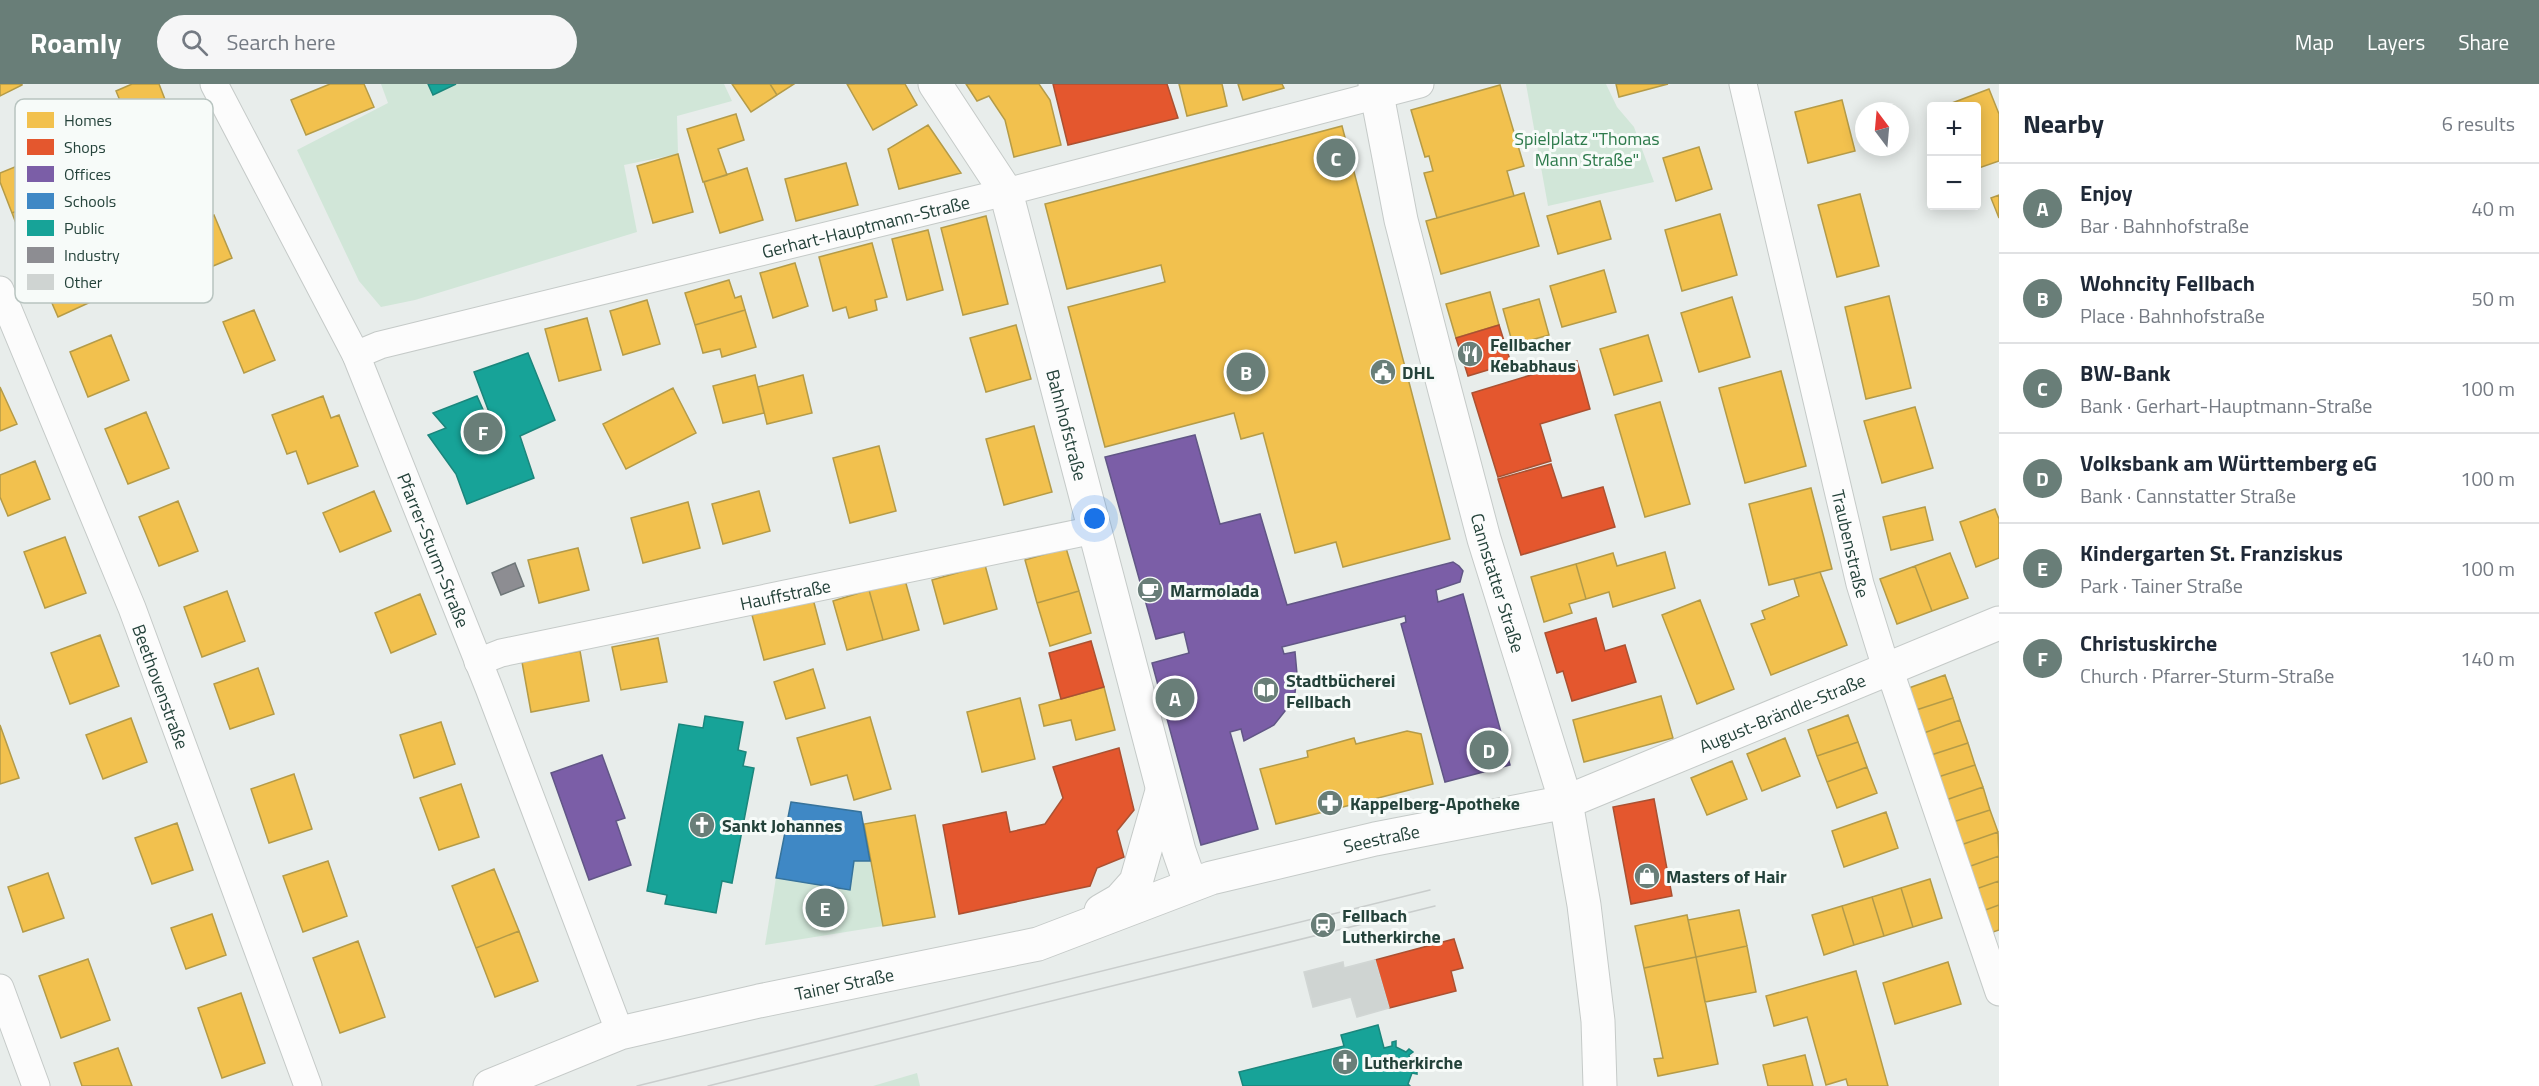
<!DOCTYPE html>
<html lang="en">
<head>
<meta charset="utf-8">
<style>
	body { margin:0; font-family:"Titillium Web",sans-serif; background:#f6f6f7; color:#1f2937 }
	.controls { position:absolute; right:18px; top:18px; display:grid; overflow:hidden; border-radius:6px; box-shadow:0 3px 15px #0003 }
	.controls button { width:54px; height:54px; display:grid; place-items:center; padding:0; border:0; border-bottom:2px solid #e0e1e3; background:#fff; color:#1f2937; font:30px sans-serif }
	.compass { position:absolute; left:1855px; top:18px; width:54px; height:54px; border-radius:50%; background:#fff; box-shadow:0 3px 15px #0003; rotate:344deg }
	.you { position:absolute; left:1095px; top:435px; width:21px; height:21px; margin:-15px; border:4px solid #fff; border-radius:50%; background:#1a73e8; box-shadow:0 0 0 9px #1a73e833 }
	.badge { display:grid; place-items:center; width:39px; height:39px; border-radius:50%; background:#697e78; color:#fff; font-size:20px; font-weight:700 }
	.pin { position:absolute; translate:-50% -50%; border:3px solid #fff; box-shadow:0 2px 6px #0006 }
	.list { margin:0; padding:0; list-style:none }
	h2 { display:flex; justify-content:space-between; align-items:center; height:78px; margin:0; padding:0 24px; font-size:26px }
	h2 small { font-size:20px; font-weight:400; color:#747a83 }
	.list li { display:grid; grid-template-columns:39px 1fr auto; gap:18px; align-items:center; box-sizing:border-box; height:90px; padding:0 24px; border-top:2px solid #e0e1e3 }
	.list b { display:block; font-size:22px; white-space:nowrap }
	.list p { margin:0; font-size:20px; white-space:nowrap; color:#747a83 }
	.list em { font-size:20px; font-style:normal; color:#747a83 }
	.icon { flex:none; width:33px; height:33px; fill:none; stroke:currentColor; stroke-width:2; stroke-linecap:round; stroke-linejoin:round }
	.map { position:relative; flex:none; width:1999px; height:1002px; overflow:hidden }
	header { display:flex; align-items:center; gap:36px; box-sizing:border-box; height:84px; padding:0 30px; background:#697e78; color:#fff }
	header strong { font-size:28px }
	nav { display:flex; gap:33px; margin-inline-start:auto; font-size:21px }
	.search { width:420px; height:54px; background:#f6f6f7; display:flex; align-items:center; gap:15px; box-sizing:border-box; padding:0 21px; border-radius:33px; color:#747a83; font-size:22px }
	main { display:flex }
	aside { flex:1; background:#fff }
	.map>svg:first-child { display:block }
	.green { fill:#d1e6d8 }
	.homes { fill:#f2c14e; stroke:#b49b48; stroke-width:1.5 }
	.shops { fill:#e4572e; stroke:#aa5132; stroke-width:1.5 }
	.offices { fill:#7b5ea7; stroke:#615686; stroke-width:1.5 }
	.schools { fill:#3f88c5; stroke:#37739b; stroke-width:1.5 }
	.public { fill:#17a398; stroke:#1b867c; stroke-width:1.5 }
	.industry { fill:#8d8d92; stroke:#6e7678; stroke-width:1.5 }
	.building { fill:#cfd4d2; stroke:#d1d6d4; stroke-width:1.5 }
	.lines { fill:none; stroke-linecap:round; stroke-linejoin:round }
	.minor-casing { stroke:#c5cac8; stroke-width:29 }
	.tertiary-casing { stroke:#c5cac8; stroke-width:35 }
	.minor { stroke:#fcfcfc; stroke-width:27 }
	.tertiary { stroke:#fcfcfc; stroke-width:33 }
	.tram { stroke:#c9cdcc; stroke-width:1.5 }
	.labels { text-anchor:middle; dominant-baseline:central; stroke-width:6; stroke-linejoin:round; paint-order:stroke }
	.park-label { font-size:18px; fill:#2d7a4b; stroke:#f7fbf9 }
	.street-label { font-size:18px; fill:#24423a; stroke:#f7fbf9 }
	.poi-label { font-size:18px; font-weight:bold; fill:#24423a; stroke:#f7fbf9; text-anchor:start }
	.key { fill:#f7fbf9; stroke:#b8c4c0; stroke-width:1.5 }
	.key-label { font-size:16px; fill:#24423a }
</style>
</head>
<body>
<header>
<strong>Roamly</strong>
<div class="search"><svg class="icon" aria-label="search" viewBox="0 0 24 24"><circle cx="10" cy="10" r="6"/><path d="M15 15l6 6"/></svg>Search here</div>
<nav><a>Map</a><a>Layers</a><a>Share</a></nav>
</header>
<main>
<div class="map">
<svg width="1999" height="1002" viewBox="0 0 1999 1002">
	<rect width="100%" height="100%" fill="#e8edeb"/>
	<path class="green" d="M381 0H724L732 17 677 32 678 70 624 81 637 148 415 216 381 223 359 197 297 66 388 19Z
		M1526 0H1606L1617 23 1634 43 1654 98 1548 122Z
		M854 777H870L883 842 765 861 776 794Z
		M917 989 920 1002H873Z"/>
	<path class="homes" d="M0 0H22V1L0 12Z
		M132 0H159L173 36 134 51 116 7Z
		M330 0H364L374 23 306 51 291 16Z
		M732 0H770L777 11 751 28Z
		M770 0H794L777 11Z
		M847 0H905L917 21 873 46Z
		M966 0H1039L1050 16 1061 61 1014 73 1005 36 989 12 977 17Z
		M1179 0H1222L1227 22 1187 32Z
		M1238 0H1282L1284 4 1243 16Z
		M1616 0H1668L1619 13Z
		M1500 1 1524 82 1507 87 1514 112 1437 134 1424 89 1433 87 1429 72 1425 73 1411 26Z
		M1989 5 1999 30V77L1976 85V22H1944Z
		M1842 16 1855 67 1808 79 1795 28Z
		M736 30 744 56 718 65 727 91 703 98 687 45Z
		M928 41 961 89 899 105 888 65Z
		M1342 42 1450 455 1343 483 1336 458 1295 469 1263 349 1241 355 1234 329 1105 363 1068 223 1165 198 1161 181 1067 205 1045 120Z
		M1699 63 1712 105 1676 117 1663 74Z
		M678 70 693 128 653 139 637 82Z
		M37 74 53 113 12 129 0 98V89Z
		M846 79 858 121 796 137 785 95Z
		M747 84 763 136 720 149 704 98Z
		M1524 109 1539 162 1441 190 1426 137Z
		M1860 110 1879 182 1837 193 1818 121Z
		M1999 111V134L1991 114Z
		M53 113 69 154 28 170 12 129Z
		M1600 117 1611 155 1558 170 1547 132Z
		M1720 130 1737 191 1682 207 1665 146Z
		M214 131 232 174 192 191 174 148Z
		M986 132 1008 220 963 231 941 144Z
		M928 146 943 206 907 216 892 155Z
		M872 159 887 213 875 216 877 226 849 234 846 223 833 227 819 173Z
		M81 177 97 215 58 233 41 194Z
		M795 179 808 222 773 234 760 189Z
		M1604 186 1616 228 1562 243 1550 202Z
		M729 196 735 214 741 212 745 226 695 241 685 209Z
		M1490 208 1499 241 1456 254 1446 220Z
		M1889 212 1911 304 1866 315 1845 223Z
		M1732 213 1750 273 1699 288 1681 229Z
		M1539 215 1549 251 1513 261 1503 225Z
		M647 216 660 260 623 271 610 227Z
		M254 226 275 276 244 289 223 238Z
		M745 226 756 263 722 273 720 265 703 269 695 241Z
		M587 234 601 286 559 297 545 245Z
		M1016 241 1031 295 986 308 970 254Z
		M111 251 129 296 88 313 70 268Z
		M1648 251 1662 297 1614 311 1600 265Z
		M1781 287 1806 382 1745 399 1719 304Z
		M755 291 764 329 723 339 713 302Z
		M803 291 812 329 767 340 758 303Z
		M0 303 17 340 0 347Z
		M673 304 696 349 626 385 603 340Z
		M323 312 331 334 339 331 358 382 308 400 296 367 287 370 272 331Z
		M1660 318 1690 420 1645 433 1615 331Z
		M1915 323 1933 384 1882 399 1864 337Z
		M146 328 169 384 128 400 105 345Z
		M1034 342 1052 408 1004 421 986 355Z
		M879 362 896 427 850 439 833 374Z
		M35 377 50 415 8 432 0 413V391Z
		M1811 404 1832 485 1769 501 1749 420Z
		M374 407 391 447 340 468 323 429Z
		M759 407 770 447 723 460 712 420Z
		M178 417 198 467 159 482 139 433Z
		M688 418 700 464 643 479 631 434Z
		M1925 423 1933 456 1891 466 1883 433Z
		M1995 425 1999 435V474L1976 483 1960 438Z
		M65 453 86 509 45 524 24 468Z
		M578 464 589 506 539 519 528 476Z
		M1066 464 1079 507 1037 519 1025 476Z
		M1665 468 1675 504 1613 523 1609 508 1586 515 1576 480 1613 469 1617 482Z
		M1950 469 1968 514 1932 527 1915 482Z
		M1576 480 1586 515 1569 520 1572 529 1544 538 1531 493Z
		M985 481 997 525 944 540 932 496Z
		M1915 482 1932 527 1897 540 1880 495Z
		M1820 488 1847 561 1771 591 1751 540 1765 535 1762 527 1799 512 1794 495Z
		M905 496 919 546 883 556 869 506Z
		M869 506 883 556 847 566 833 517Z
		M227 507 245 557 202 573 184 523Z
		M1079 507 1091 549 1050 562 1037 519Z
		M420 510 436 550 391 569 375 529Z
		M813 515 825 560 764 576 752 531Z
		M1700 516 1734 605 1697 620 1662 531Z
		M100 551 119 602 70 620 51 569Z
		M658 554 667 598 621 606 612 563Z
		M580 567 589 617 531 628 522 578Z
		M258 584 274 630 230 645 214 600Z
		M813 585 825 624 786 635 774 598Z
		M1945 591 1953 614 1913 627 1906 605Z
		M1104 603 1115 646 1076 656 1071 636 1044 642 1039 621Z
		M1661 612 1673 654 1584 678 1573 636Z
		M1020 614 1035 675 982 688 967 628Z
		M1953 614 1960 636 1921 650 1913 627Z
		M1848 631 1858 658 1817 672 1808 646Z
		M870 633 891 705 854 716 847 691 811 701 797 654Z
		M131 634 147 678 103 695 86 651Z
		M1960 636 1968 659 1928 672 1921 650Z
		M441 638 455 680 414 694 400 651Z
		M0 641 19 694 0 700Z
		M1407 647 1421 650 1433 700 1276 740 1260 685 1308 673 1307 667 1354 654 1356 660Z
		M1785 654 1800 692 1762 707 1747 670Z
		M1858 658 1867 683 1827 698 1817 672Z
		M1968 659 1975 681 1935 694 1928 672Z
		M1732 677 1747 715 1707 731 1691 694Z
		M1975 681 1983 703 1943 717 1935 694Z
		M1867 683 1877 709 1837 724 1827 698Z
		M294 690 312 745 269 759 251 705Z
		M461 700 479 753 439 766 420 714Z
		M1983 703 1990 726 1950 739 1943 717Z
		M1990 726 1998 748 1958 762 1950 739Z
		M1886 728 1898 764 1844 783 1832 747Z
		M915 731 935 833 883 842 864 740Z
		M177 739 193 786 152 800 135 754Z
		M1998 748 1999 772 1965 784 1958 762Z
		M1999 772V797L1973 806 1965 784Z
		M328 777 347 832 303 848 283 792Z
		M494 785 519 847 476 864 452 802Z
		M48 789 64 834 23 848 8 803Z
		M1930 795 1942 834 1913 843 1901 804Z
		M1999 797V821L1980 828 1973 806Z
		M1901 804 1913 843 1884 852 1872 813Z
		M1872 813 1884 852 1854 861 1842 822Z
		M1999 821V846L1987 850 1980 828Z
		M1842 822 1854 861 1824 871 1812 831Z
		M1739 826 1747 862 1696 873 1688 836Z
		M212 830 226 871 186 885 171 844Z
		M1687 831 1696 873 1644 884 1635 842Z
		M519 847 538 897 495 913 476 864Z
		M358 857 385 933 340 949 313 874Z
		M1747 862 1756 908 1705 918 1696 873Z
		M1696 873 1718 980 1658 992 1654 975 1663 974 1644 884Z
		M88 875 110 936 61 954 39 892Z
		M1948 878 1961 920 1895 940 1883 899Z
		M1856 887 1872 944 1888 1002H1848L1846 995 1826 1001 1807 933 1774 942 1766 912Z
		M241 909 265 979 222 994 198 924Z
		M118 964 132 1002H82L74 979Z
		M1805 971 1813 1002H1768L1763 981Z"/>
	<path class="shops" d="M1053 0H1167L1178 34 1068 61Z
		M1499 241 1511 279 1468 292 1456 254Z
		M1577 277 1590 325 1540 340 1551 377 1498 393 1472 309Z
		M1551 380 1562 414 1603 403 1615 443 1521 471 1498 395Z
		M1596 534 1605 567 1625 561 1636 598 1572 617 1563 587 1557 589 1545 549Z
		M1091 557 1104 603 1061 615 1049 569Z
		M1119 664 1134 726 1117 747 1124 773 1097 784 1090 802 959 830 943 741 1006 728 1010 748 1045 740 1063 714 1053 683Z
		M1654 715 1672 812 1631 820 1613 723Z
		M1454 855 1463 884 1451 887 1456 907 1389 924 1375 876Z"/>
	<path class="offices" d="M1195 351 1220 440 1260 430 1287 521 1453 478 1459 482 1463 487 1460 498 1436 506 1438 518 1463 510 1510 681 1445 698 1401 540 1406 538 1405 532 1282 563 1284 570 1295 568 1297 590 1295 609 1285 627 1274 641 1244 657 1241 645 1230 648 1258 745 1201 761 1152 579 1189 569 1184 548 1156 555 1105 373Z
		M602 671 625 734 616 737 631 781 589 796 551 689Z"/>
	<path class="schools" d="M791 718 861 728 870 777H854L850 806 776 794Z"/>
	<path class="public" d="M428 0H456L433 11Z
		M528 269 555 336 520 352 534 394 467 420 456 390 428 351 446 344 433 329 477 312 485 330 489 328 474 288Z
		M705 632 743 638 738 666 746 668 743 682 754 684 732 799 722 797 716 829 665 820 667 811 647 807 679 640 703 644Z
		M1378 941 1384 964 1392 962V958L1396 957V963L1406 968 1409 965 1413 968 1409 971 1412 985H1417V990L1412 989 1408 1000 1410 1002H1243L1239 988 1344 962 1341 951Z"/>
	<path class="industry" d="M515 479 524 502 501 511 492 489Z"/>
	<path class="building" d="M1375 876 1389 924 1357 933 1351 913 1313 923 1304 888 1343 878 1344 884Z"/>
	<g class="lines">
		<g class="minor-casing">
			<g id="minor">
				<path id="s1" d="M214 0 356 271 489 604 620 949"/>
				<path id="s2" d="M1743 0 1860 500 1887 587 1894 599 1999 908"/>
				<path id="s3" d="M0 206 132 524 308 1002"/>
				<path id="s4" d="M356 271 380 261 1006 108 1420 0"/>
				<path id="s5" d="M478 578 501 569 1094 446"/>
				<path d="M0 904 36 1002"/>
			</g>
		</g>
		<g class="tertiary-casing">
			<g id="tertiary">
				<path id="s6" d="M935 0 1006 108 1179 767 1187 790 1199 798"/>
				<path id="s7" d="M1375 0 1401 136 1445 307 1484 455 1566 718 1584 821 1598 937 1600 1002"/>
				<path d="M1101 827 1120 816 1136 798 1162 707"/>
				<path id="s8" d="M490 1002 620 949 759 917 1038 860 1211 794 1375 755 1566 718 1999 539"/>
			</g>
		</g>
		<use href="#minor" class="minor"/>
		<use href="#tertiary" class="tertiary"/>
		<path class="tram" d="M637 1002 1430 806
			M708 1002 1435 822"/>
	</g>
	<defs>
		<g id="restaurant-disc" transform="scale(1.35)"><circle r="9.5" fill="#697e78" stroke="#f7fbf9"/><path d="M-5-6h1v4h1v-4h1v4h1v-4h1v5L-1.5 .5V6h-2V.5L-5-1ZM5-6V6H3V1.5H1.5Q1.5-4 5-6Z" fill="#fff"/></g>
		<g id="civic-disc" transform="scale(1.35)"><circle r="9.5" fill="#697e78" stroke="#f7fbf9"/><path d="M-.6-6.5H3V-4.5H.6V-3L4-1V1h2V6H-6V1h2V-1L-.6-3ZM-1.2 2.5V6h2.4V2.5Z" fill="#fff"/></g>
		<g id="cafe-disc" transform="scale(1.35)"><circle r="9.5" fill="#697e78" stroke="#f7fbf9"/><path d="M-5.5-4.5H6V0H3Q3 3.5 0 3.5H-2.5Q-5.5 3.5-5.5 0ZM3-3.2v2h1.7v-2ZM-6 4.5H4V6H-6Z" fill="#fff"/></g>
		<g id="library-disc" transform="scale(1.35)"><circle r="9.5" fill="#697e78" stroke="#f7fbf9"/><path d="M-6-4Q-3-5.5-.7-3.5V5Q-3 3-6 4ZM6-4Q3-5.5 .7-3.5V5Q3 3 6 4Z" fill="#fff"/></g>
		<g id="pharmacy-disc" transform="scale(1.35)"><circle r="9.5" fill="#697e78" stroke="#f7fbf9"/><path d="M-2-6h4v4h4v4h-4v4h-4v-4h-4v-4h4Z" fill="#fff"/></g>
		<g id="church-disc" transform="scale(1.35)"><circle r="9.5" fill="#697e78" stroke="#f7fbf9"/><path d="M-1.2-6h2.4v3.5h3.3v2.4h-3.3V6h-2.4V-.1h-3.3v-2.4h3.3Z" fill="#fff"/></g>
		<g id="shop-disc" transform="scale(1.35)"><circle r="9.5" fill="#697e78" stroke="#f7fbf9"/><path d="M-5-2.5h2.3a2.7 3.5 0 0 1 5.4 0H5L5.5 6h-11ZM-1.5-2.5h3a1.5 2.3 0 0 0-3 0Z" fill="#fff"/></g>
		<g id="station-disc" transform="scale(1.35)"><circle r="9.5" fill="#697e78" stroke="#f7fbf9"/><path d="M-3-6H3Q5-6 5-4V2Q5 4 3 4L4.5 6H3L1.5 4h-3L-3 6H-4.5L-3 4Q-5 4-5 2V-4Q-5-6-3-6ZM-3.5-4v3h7v-3ZM-3.5 1v1.5H-2V1ZM2 1v1.5H3.5V1Z" fill="#fff"/></g>
	</defs>
	<g fill-rule="evenodd">
		<use href="#restaurant-disc" x="1470" y="270"/>
		<use href="#civic-disc" x="1383" y="288"/>
		<use href="#cafe-disc" x="1150" y="506"/>
		<use href="#library-disc" x="1266" y="606"/>
		<use href="#pharmacy-disc" x="1330" y="719"/>
		<use href="#church-disc" x="702" y="741"/>
		<use href="#shop-disc" x="1647" y="792"/>
		<use href="#station-disc" x="1323" y="841"/>
		<use href="#church-disc" x="1345" y="978"/>
	</g>
	<g class="labels">
		<g class="park-label">
			<text x="1587" y="54">Spielplatz "Thomas<tspan x="1587" dy="21">Mann Straße"</tspan></text>
		</g>
		<g class="street-label">
			<text stroke="none"><textPath href="#s4" startOffset="526">Gerhart-Hauptmann-Straße</textPath></text>
			<text stroke="none"><textPath href="#s6" startOffset="370">Bahnhofstraße</textPath></text>
			<text stroke="none"><textPath href="#s2" startOffset="472">Traubenstraße</textPath></text>
			<text stroke="none"><textPath href="#s1" startOffset="516">Pfarrer-Sturm-Straße</textPath></text>
			<text stroke="none"><textPath href="#s7" startOffset="514">Cannstatter Straße</textPath></text>
			<text stroke="none"><textPath href="#s5" startOffset="315">Hauffstraße</textPath></text>
			<text stroke="none"><textPath href="#s3" startOffset="428">Beethovenstraße</textPath></text>
			<text stroke="none"><textPath href="#s8" startOffset="1350">August-Brändle-Straße</textPath></text>
			<text stroke="none"><textPath href="#s8" startOffset="928">Seestraße</textPath></text>
			<text stroke="none"><textPath href="#s8" startOffset="370">Tainer Straße</textPath></text>
		</g>
		<g class="poi-label">
			<text x="1490" y="260">Fellbacher<tspan x="1490" dy="21">Kebabhaus</tspan></text>
			<text x="1402" y="288">DHL</text>
			<text x="1170" y="506">Marmolada</text>
			<text x="1286" y="596">Stadtbücherei<tspan x="1286" dy="21">Fellbach</tspan></text>
			<text x="1350" y="719">Kappelberg-Apotheke</text>
			<text x="722" y="741">Sankt Johannes</text>
			<text x="1666" y="792">Masters of Hair</text>
			<text x="1342" y="831">Fellbach<tspan x="1342" dy="21">Lutherkirche</tspan></text>
			<text x="1364" y="978">Lutherkirche</text>
		</g>
	</g>
	<rect x="15" y="15" width="198" height="204" rx="9" class="key"/>
	<rect x="27" y="28" width="27" height="16" fill="#f2c14e"/>
	<rect x="27" y="55" width="27" height="16" fill="#e4572e"/>
	<rect x="27" y="82" width="27" height="16" fill="#7b5ea7"/>
	<rect x="27" y="109" width="27" height="16" fill="#3f88c5"/>
	<rect x="27" y="136" width="27" height="16" fill="#17a398"/>
	<rect x="27" y="163" width="27" height="16" fill="#8d8d92"/>
	<rect x="27" y="190" width="27" height="16" fill="#cfd4d2"/>
	<g class="key-label">
		<text x="64" y="42">Homes</text>
		<text x="64" y="69">Shops</text>
		<text x="64" y="96">Offices</text>
		<text x="64" y="123">Schools</text>
		<text x="64" y="150">Public</text>
		<text x="64" y="177">Industry</text>
		<text x="64" y="204">Other</text>
	</g>
</svg>
<div class="controls">
<button>+</button>
<button>−</button>
</div>
<svg class="compass" viewBox="-18 -18 36 36"><path d="M0-13l5 13h-10z" fill="#e53935"/><path d="M0 13l5-13h-10z" fill="#747a83"/></svg>
<div class="you"></div>
<div class="pin badge" style="left:1175px;top:614px">A</div>
<div class="pin badge" style="left:1246px;top:288px">B</div>
<div class="pin badge" style="left:1336px;top:74px">C</div>
<div class="pin badge" style="left:1489px;top:666px">D</div>
<div class="pin badge" style="left:825px;top:824px">E</div>
<div class="pin badge" style="left:483px;top:348px">F</div>
</div>
<aside>
<h2>Nearby<small>6 results</small></h2>
<ul class="list">
<li><span class="badge">A</span><div><b>Enjoy</b><p>Bar · Bahnhofstraße</p></div><em>40 m</em></li>
<li><span class="badge">B</span><div><b>Wohncity Fellbach</b><p>Place · Bahnhofstraße</p></div><em>50 m</em></li>
<li><span class="badge">C</span><div><b>BW-Bank</b><p>Bank · Gerhart-Hauptmann-Straße</p></div><em>100 m</em></li>
<li><span class="badge">D</span><div><b>Volksbank am Württemberg eG</b><p>Bank · Cannstatter Straße</p></div><em>100 m</em></li>
<li><span class="badge">E</span><div><b>Kindergarten St. Franziskus</b><p>Park · Tainer Straße</p></div><em>100 m</em></li>
<li><span class="badge">F</span><div><b>Christuskirche</b><p>Church · Pfarrer-Sturm-Straße</p></div><em>140 m</em></li>
</ul>
</aside>
</main>
</body>
</html>
